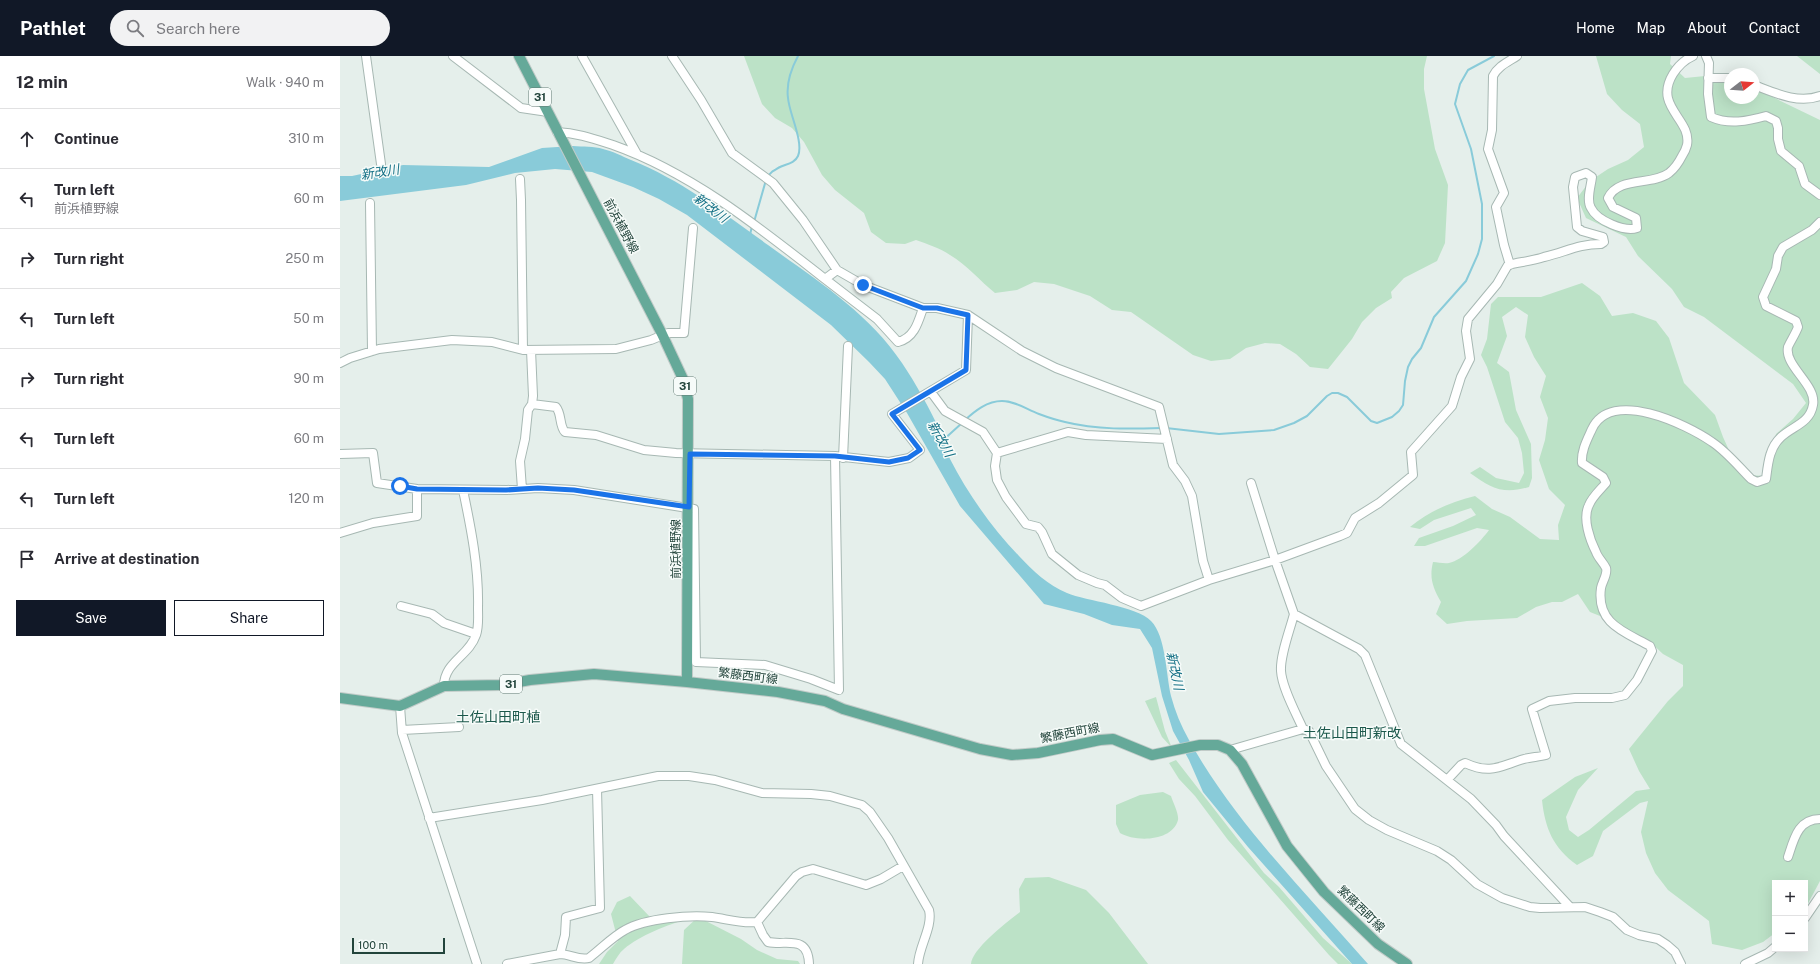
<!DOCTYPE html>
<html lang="en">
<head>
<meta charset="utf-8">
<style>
	body { margin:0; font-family:"Public Sans","Noto Sans JP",sans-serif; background:#f2f2f3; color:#2b2b33 }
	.controls { position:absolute; right:12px; bottom:12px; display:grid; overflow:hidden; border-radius:0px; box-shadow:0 4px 16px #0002 }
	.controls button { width:36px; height:36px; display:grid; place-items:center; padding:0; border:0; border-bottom:1px solid #e1e1e2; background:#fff; color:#2b2b33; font:20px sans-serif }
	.compass { position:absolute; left:1384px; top:12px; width:36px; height:36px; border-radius:50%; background:#fff; box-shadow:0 4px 16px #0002; rotate:73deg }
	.scale { position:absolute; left:12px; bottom:10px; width:93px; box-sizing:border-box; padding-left:4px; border:2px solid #22443b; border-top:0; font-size:11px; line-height:14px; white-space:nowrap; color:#22443b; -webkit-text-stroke:3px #f6fbf9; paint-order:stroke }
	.stop { position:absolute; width:12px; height:12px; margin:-9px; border:3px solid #1a73e8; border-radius:50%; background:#fff }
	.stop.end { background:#1a73e8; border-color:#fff; box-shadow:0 1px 4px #0008 }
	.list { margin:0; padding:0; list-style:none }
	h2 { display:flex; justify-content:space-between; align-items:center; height:52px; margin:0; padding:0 16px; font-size:17px }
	h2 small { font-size:13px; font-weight:400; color:#7c7c81 }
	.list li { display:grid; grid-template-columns:26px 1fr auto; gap:12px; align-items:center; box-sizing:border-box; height:60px; padding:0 16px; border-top:1px solid #e1e1e2 }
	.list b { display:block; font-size:15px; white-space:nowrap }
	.list p { margin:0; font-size:13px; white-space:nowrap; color:#7c7c81 }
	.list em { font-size:13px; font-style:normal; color:#7c7c81 }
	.actions { display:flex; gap:8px; padding:12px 16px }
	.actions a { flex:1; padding:9px 0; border:1px solid #111827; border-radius:0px; text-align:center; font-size:14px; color:#111827 }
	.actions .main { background:#111827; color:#fff }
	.icon { flex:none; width:22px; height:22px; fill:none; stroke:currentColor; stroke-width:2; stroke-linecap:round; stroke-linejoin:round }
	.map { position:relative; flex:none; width:1480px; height:908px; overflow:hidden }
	header { display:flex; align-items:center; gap:24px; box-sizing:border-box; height:56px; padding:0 20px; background:#111827; color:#fff }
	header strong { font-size:19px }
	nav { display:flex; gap:22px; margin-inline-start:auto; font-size:14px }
	.search { width:280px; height:36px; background:#f2f2f3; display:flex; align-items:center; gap:10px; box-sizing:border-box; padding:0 14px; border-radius:22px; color:#7c7c81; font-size:15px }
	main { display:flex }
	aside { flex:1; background:#fff }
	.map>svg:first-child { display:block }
	.green { fill:#bce2c7 }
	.water { fill:#89cbd9 }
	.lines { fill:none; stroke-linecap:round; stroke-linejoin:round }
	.stream { stroke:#89cbd9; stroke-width:2 }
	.minor-casing { stroke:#a7b8b3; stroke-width:10 }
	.major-casing { stroke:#c1cbc8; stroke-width:12 }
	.minor { stroke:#fff; stroke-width:8 }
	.major { stroke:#65a999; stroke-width:10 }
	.route { stroke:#1a73e8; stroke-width:5 }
	.labels { text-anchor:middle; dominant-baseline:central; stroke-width:3; stroke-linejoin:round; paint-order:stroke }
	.shield { fill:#f6fbf9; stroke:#627b74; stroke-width:1 }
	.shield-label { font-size:11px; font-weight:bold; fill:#22443b }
	.street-label { font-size:12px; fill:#22443b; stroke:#f6fbf9 }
	.water-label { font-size:13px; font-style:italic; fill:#157186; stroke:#f6fbf9 }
	.quarter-label { font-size:14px; fill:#1b584b; stroke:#f6fbf9 }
</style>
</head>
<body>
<header>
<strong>Pathlet</strong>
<div class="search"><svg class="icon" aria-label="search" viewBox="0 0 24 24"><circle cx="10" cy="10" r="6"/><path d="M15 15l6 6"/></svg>Search here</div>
<nav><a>Home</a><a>Map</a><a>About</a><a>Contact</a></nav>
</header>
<main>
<aside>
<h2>12 min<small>Walk · 940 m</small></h2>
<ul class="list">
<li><svg class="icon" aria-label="ahead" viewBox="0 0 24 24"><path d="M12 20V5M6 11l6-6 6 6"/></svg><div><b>Continue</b></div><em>310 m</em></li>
<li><svg class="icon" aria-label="left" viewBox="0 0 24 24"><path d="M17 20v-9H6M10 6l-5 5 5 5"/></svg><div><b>Turn left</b><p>前浜植野線</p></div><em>60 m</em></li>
<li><svg class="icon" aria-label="right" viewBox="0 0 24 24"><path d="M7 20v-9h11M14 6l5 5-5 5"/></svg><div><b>Turn right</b></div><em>250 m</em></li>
<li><svg class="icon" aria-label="left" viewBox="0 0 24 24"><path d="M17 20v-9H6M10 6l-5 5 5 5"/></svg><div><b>Turn left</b></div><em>50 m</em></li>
<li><svg class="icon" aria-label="right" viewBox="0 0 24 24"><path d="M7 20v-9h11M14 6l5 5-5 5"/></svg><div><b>Turn right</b></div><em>90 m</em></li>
<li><svg class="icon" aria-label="left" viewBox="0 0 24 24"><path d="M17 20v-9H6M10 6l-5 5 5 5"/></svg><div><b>Turn left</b></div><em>60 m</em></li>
<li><svg class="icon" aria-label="left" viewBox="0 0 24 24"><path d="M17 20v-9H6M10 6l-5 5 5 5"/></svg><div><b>Turn left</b></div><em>120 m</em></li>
<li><svg class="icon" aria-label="arrive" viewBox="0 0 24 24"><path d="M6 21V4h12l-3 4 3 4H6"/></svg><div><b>Arrive at destination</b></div></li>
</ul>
<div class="actions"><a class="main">Save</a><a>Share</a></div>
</aside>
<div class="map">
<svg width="1480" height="908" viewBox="0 0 1480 908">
	<rect width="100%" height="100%" fill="#e5efeb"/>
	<path class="green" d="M404 0H1087L1084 13V33L1095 93 1108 129 1105 187 1097 205 1064 222 1051 236 1052 242 1036 252 1022 266 1012 283 988 313 970 311 956 298 940 288 925 287 906 292 890 303 871 305 853 299 791 256 772 254 750 240 714 228 694 226 677 234 655 237C640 225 627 209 610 199 600 192 587 188 576 184L565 188 546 187 531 176 524 157 495 134 482 119 464 86 452 72 435 62 422 48Z
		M1256 0H1331L1330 8 1345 22 1385 18 1390 21V42H1414V32L1480 64V825L1465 853V827H1435V877L1423 886 1402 894 1372 888 1369 865 1328 834 1315 817 1306 797 1301 776 1308 745 1300 747 1263 775 1253 800 1237 809C1213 792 1205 772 1202 744L1235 721 1258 712 1238 734 1226 761 1229 774 1238 781 1249 774 1296 735 1310 733 1299 715 1289 693 1328 645 1343 630V609L1323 598 1307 583 1285 581 1270 564 1250 556 1238 538 1222 546H1212L1196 551 1177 562 1127 565 1107 568 1096 558 1101 546C1093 532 1089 522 1093 506 1098 506 1104 508 1109 507 1123 504 1141 485 1149 474L1137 472 1085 490H1074L1079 482 1113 470 1136 459 1131 452 1094 464 1080 473 1070 471C1089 455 1111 446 1135 440L1152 453 1170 461 1200 483 1219 484 1218 469 1225 449 1209 433 1199 404 1205 384 1208 362 1200 341 1206 320 1194 301 1185 281 1188 259 1176 251 1162 261 1167 280 1157 307 1169 316 1176 354 1191 388 1192 422 1189 431C1163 439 1151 432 1130 417L1140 411 1156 422 1179 427 1184 417 1182 397 1178 382 1165 366 1147 311 1141 299 1147 283 1151 248 1158 241H1201L1242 227 1260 240 1272 260 1293 257 1316 265 1329 282 1344 327 1375 359 1383 381 1392 401 1405 419 1427 420 1436 378 1453 363 1466 347 1453 328 1364 261 1344 251 1332 233 1298 200 1286 181 1246 162 1237 142 1250 125 1268 113 1288 104 1304 91 1300 68 1282 54 1267 38Z
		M1457 0H1480V18Z
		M816 641 825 675 832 692 822 681 805 645Z
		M836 704 924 817 939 831 983 882 1012 908H998L989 899 888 784 855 740 839 723 829 707Z
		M823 736 831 740C833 747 839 757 838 764 832 786 795 786 780 777L776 768V749L800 739Z
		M709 821 746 834 769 857 808 908H631C632 893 667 866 680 856L679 833 685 822Z
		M290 840 310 861 317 865 348 863C329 868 299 880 284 893 279 897 276 903 273 908H259L267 896 278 885 271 858 277 846Z
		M358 861 401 883 417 894 437 903 458 905 460 908H342L344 874Z"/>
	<path class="water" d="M233 90C243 91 254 90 263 93 272 95 282 100 291 104 341 124 384 157 428 189 476 224 528 256 562 307 576 328 589 351 600 375 604 384 606 394 610 403 628 438 652 472 679 500 693 515 708 529 727 537 746 545 797 550 811 565 826 580 826 619 831 640 835 655 841 670 849 684 895 767 966 837 1028 908H1012L908 791 863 736 849 704 833 675 822 640 812 592 800 573 772 569 744 558 704 548 620 450 567 357 545 323 529 306 491 269 347 159 319 143 293 131 252 116 215 113 175 117 126 129 0 145V120H12L63 109 149 111 202 92Z"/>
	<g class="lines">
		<path class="stream" d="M428 120C430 118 432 115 435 114 442 108 454 109 458 100 464 86 449 57 448 42 446 27 451 13 458 0
			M414 166 426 124
			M410 179 412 170
			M625 364C635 355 647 345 662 345 675 345 686 353 699 358 707 361 716 364 725 366 757 374 790 373 822 372
			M826 372 879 378 934 374 954 367 967 360 987 340 992 337H998L1007 341 1031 365 1037 367 1052 361 1059 355 1063 349 1065 325 1068 311 1072 303 1081 292 1094 261 1126 225 1138 198 1142 183V148L1131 93 1115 48 1120 28 1128 14 1154 0
			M601 386 622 367"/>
		<g class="minor-casing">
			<path id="minor" d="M26 0 41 108
				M113 0 181 52 208 56
				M242 0 297 98
				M332 0 361 44 392 97 433 127 463 164 497 214 523 229 583 252H597L628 259 682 295 716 312 819 351 833 409 845 425 852 440 863 505 869 524
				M1366 0 1369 7 1368 38 1371 61C1389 69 1408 65 1426 60L1436 65 1438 72V83L1441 95 1459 110 1465 128 1480 139
				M1368 22H1390
				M1414 29C1435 37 1458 48 1480 40
				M217 76C237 77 254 83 273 89 352 117 420 172 485 223L497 214
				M180 123 181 144 183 294
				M30 147 32 295
				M1170 209 1164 189 1156 151 1164 137 1148 93 1152 74 1153 20C1158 10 1168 6 1177 0
				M485 223 537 263 558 286C574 282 578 267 583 252
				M191 294 193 340 192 348 216 351C222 358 219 370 225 376L256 379 304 394 336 397 495 400 549 406 569 402 580 394 552 358 626 314 628 259
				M0 307 10 302 39 293 112 284 152 286 183 294 276 293 311 284 328 277H344L353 172
				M591 336 605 355 643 376 657 397 655 410 657 424 666 441 686 468 698 471 702 476 712 498 738 519 757 527 765 529 782 542 801 550 869 524 935 504 1000 480 1007 477 1015 462 1039 447 1073 419 1071 396 1112 350 1121 321 1130 303 1126 275 1128 263 1157 228 1168 209C1180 206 1192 205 1204 201 1226 196 1238 188 1261 188L1264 186 1263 181 1242 175 1237 171 1233 131 1235 121 1246 117 1252 121C1251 130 1246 144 1251 152 1257 165 1285 176 1297 172L1296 162 1273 151 1268 142C1279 120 1311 130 1329 117 1334 113 1339 106 1342 100 1344 97 1346 93 1347 89 1352 63 1313 51 1333 18 1338 10 1344 4 1353 0
				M657 397 728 376 746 379 827 383
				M0 398 33 397 37 427 77 433
				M503 402 508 290
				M911 427 935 504 954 558 1019 593 1025 599 1061 688 1131 743 1156 769 1164 780 1230 851
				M182 433 180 405 185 383 188 354 192 348
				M0 477 33 467 77 460V433L167 434 198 432 234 434 354 453 356 606 425 609 471 623 499 634 495 400
				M61 550 92 558 104 567 136 578
				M954 558C950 574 940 599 941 615 942 632 956 657 963 673
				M104 630C104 606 129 600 136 579 139 571 138 561 138 552 139 512 131 472 123 434
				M60 650 62 677 137 908
				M62 674 119 671
				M890 694 963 673 969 675 986 710 1015 753 1029 764 1047 774 1097 795 1111 804 1137 828 1162 842 1190 851 1200 852 1245 851 1260 856 1273 861 1287 874 1299 879 1318 883 1327 889 1335 896 1341 908
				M1107 724 1121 709 1125 707C1151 719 1160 710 1184 703 1191 701 1199 701 1206 699L1192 653 1209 645 1235 642H1272L1285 639 1297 624 1312 595 1310 590C1285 576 1256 568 1261 532 1262 526 1268 518 1266 512 1263 506 1258 502 1256 496 1250 484 1242 462 1249 449 1252 441 1260 434 1266 427L1263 421 1242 407C1241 395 1247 384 1252 373 1271 332 1346 368 1372 386 1386 395 1399 411 1411 423L1417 426 1426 423C1428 408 1429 392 1441 381 1453 370 1470 367 1473 349 1477 329 1444 310 1448 291 1450 286 1456 277 1458 271L1456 265 1426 250 1423 241 1436 213 1438 200 1443 191 1472 174 1480 166
				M89 762 202 744 318 720H349L375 724 422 737 471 738 490 740 522 749 530 756 548 782 589 854C593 871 579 890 578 908
				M1448 801C1454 783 1458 763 1480 763
				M1465 862 1480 840
				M417 866 456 820 462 816 473 813 526 829 541 823 563 810
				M417 866 423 879 428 886C446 890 468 878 469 908
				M220 898 225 879 226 861 260 852 257 733
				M167 908 220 898C230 898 239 905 249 902 261 893 272 881 285 874 306 862 349 859 372 861 387 863 402 868 417 866
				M1405 908 1428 897 1435 891"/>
		</g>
		<g class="major-casing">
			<path id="major" d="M179 0 322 278 343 323 348 343 347 626
				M0 642 60 650 104 630 162 629 190 624 254 618 347 626 438 636 485 645 503 653 640 693 672 699 698 697 760 684 773 683 812 699 860 689H878L890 694 902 708 947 790 984 836 1038 888 1067 908"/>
		</g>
		<use href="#minor" class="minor"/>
		<use href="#major" class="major"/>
	</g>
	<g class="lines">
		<path class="route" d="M60 430 77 433 166 434 198 432 234 434 349 451 350 398 495 400 549 406 568 402 580 394 552 358 626 314 628 259 597 252H583L523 229"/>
	</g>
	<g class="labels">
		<g class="shield">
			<rect x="189" y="32" width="22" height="18" rx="3"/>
			<rect x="334" y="321" width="22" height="18" rx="3"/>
			<rect x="160" y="619" width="22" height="18" rx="3"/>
		</g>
		<g class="shield-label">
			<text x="200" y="41">31</text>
			<text x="345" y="330">31</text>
			<text x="171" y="628">31</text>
		</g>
		<g class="street-label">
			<text transform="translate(281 170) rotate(62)">前浜植野線</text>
			<text transform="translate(336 493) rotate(-90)">前浜植野線</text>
			<text transform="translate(408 620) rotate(7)">繁藤西町線</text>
			<text transform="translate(730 677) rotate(-11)">繁藤西町線</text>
			<text transform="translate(1021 853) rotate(44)">繁藤西町線</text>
		</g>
		<g class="water-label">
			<text transform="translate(40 116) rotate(-9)">新改川</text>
			<text transform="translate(371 152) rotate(37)">新改川</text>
			<text transform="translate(601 383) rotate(61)">新改川</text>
			<text transform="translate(835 615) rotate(78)">新改川</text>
		</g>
		<g class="quarter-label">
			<text x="158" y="661">土佐山田町植</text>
			<text x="1012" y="677">土佐山田町新改</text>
		</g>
	</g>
</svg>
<div class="controls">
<button>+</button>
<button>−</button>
</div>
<svg class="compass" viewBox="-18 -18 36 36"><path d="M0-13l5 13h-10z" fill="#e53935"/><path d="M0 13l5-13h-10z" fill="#7c7c81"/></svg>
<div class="scale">100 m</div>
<div class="stop" style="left:60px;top:430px"></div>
<div class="stop end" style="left:523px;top:229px"></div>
</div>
</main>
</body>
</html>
